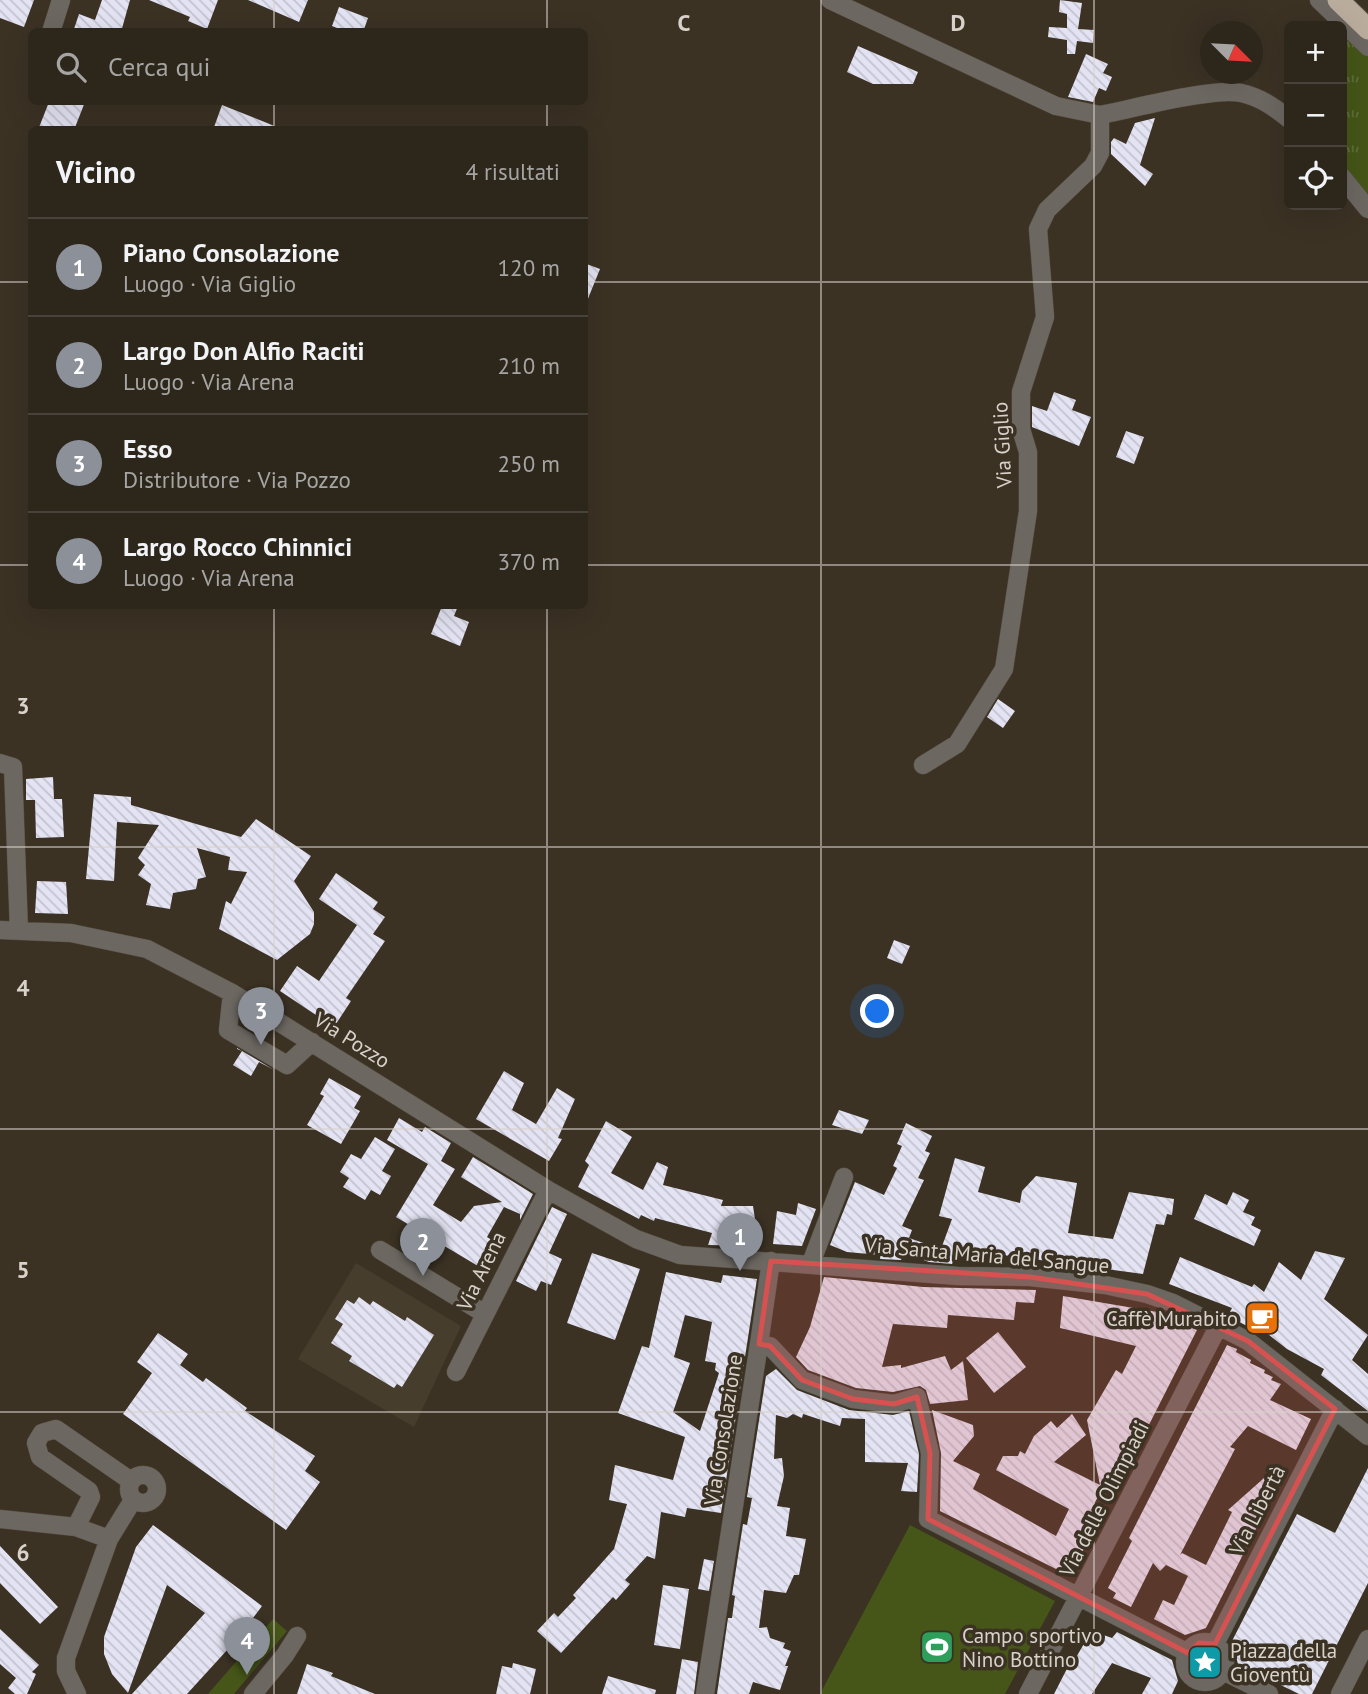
<!DOCTYPE html>
<html lang="it">
<head>
<meta charset="utf-8">
<style>
	body { margin:0; font-family:"PT Sans",sans-serif; background:#342e24; color:#f1f3f6 }
	.controls { position:absolute; right:21px; top:21px; display:grid; overflow:hidden; border-radius:10px; box-shadow:0 7px 28px #0002 }
	.controls button { width:63px; height:63px; display:grid; place-items:center; padding:0; border:0; border-bottom:2px solid #48433a; background:#2c261b; color:#f1f3f6; font:35px sans-serif }
	.compass { position:absolute; left:1200px; top:21px; width:63px; height:63px; border-radius:50%; background:#2c261b; box-shadow:0 7px 28px #0002; rotate:114deg }
	.you { position:absolute; left:878px; top:1012px; width:24px; height:24px; margin:-18px; border:5px solid #fff; border-radius:50%; background:#1a73e8; box-shadow:0 0 0 10px #1a73e833 }
	.badge { display:grid; place-items:center; width:46px; height:46px; border-radius:50%; background:#8c9099; color:#fff; font-size:23px; font-weight:700 }
	.pin { position:absolute; translate:-50% -58px; filter:drop-shadow(0 2px 4px #0008) }
	.pin::after { content:''; position:absolute; top:37px; width:24px; height:21px; background:inherit; clip-path:polygon(0 0,100% 0,50% 100%) }
	.list { margin:0; padding:0; list-style:none }
	h2 { display:flex; justify-content:space-between; align-items:center; height:91px; margin:0; padding:0 28px; font-size:30px }
	h2 small { font-size:23px; font-weight:400; color:#a6a5a3 }
	.list li { display:grid; grid-template-columns:46px 1fr auto; gap:21px; align-items:center; box-sizing:border-box; height:98px; padding:0 28px; border-top:2px solid #48433a }
	.list b { display:block; font-size:26px; white-space:nowrap }
	.list p { margin:0; font-size:23px; white-space:nowrap; color:#a6a5a3 }
	.list em { font-size:23px; font-style:normal; color:#a6a5a3 }
	.icon { flex:none; width:38px; height:38px; fill:none; stroke:currentColor; stroke-width:2; stroke-linecap:round; stroke-linejoin:round }
	.map { position:relative; flex:none; width:1368px; height:1694px; overflow:hidden }
	.search { position:absolute; background:#2c261b; box-shadow:0 7px 28px #0002; left:28px; top:28px; width:560px; height:77px; display:flex; align-items:center; gap:18px; box-sizing:border-box; padding:0 24px; border-radius:10px; color:#a6a5a3; font-size:26px }
	.panel { position:absolute; background:#2c261b; box-shadow:0 7px 28px #0002; left:28px; top:126px; width:560px; height:483px; border-radius:10px }
	.map>svg:first-child { display:block }
	.education { fill:#473d2c }
	.grass { fill:url(#grass-tufts) }
	.green { fill:#455618 }
	.building { fill:url(#building-back-hatch); fill-rule:evenodd }
	.lines { fill:none; stroke-linecap:round; stroke-linejoin:round }
	.minor-casing { stroke:#574f42; stroke-width:19 }
	.highway-casing { stroke:#574f42; stroke-width:23 }
	.minor { stroke:#6c6761; stroke-width:18 }
	.highway { stroke:#baac9d; stroke-width:21 }
	.marked { fill:#d65250; fill-opacity:0.2; stroke:#d65250; stroke-width:5; stroke-linejoin:round }
	.grid { fill:none; stroke:#d8d2ca; stroke-width:2; stroke-opacity:0.55 }
	.labels { text-anchor:middle; dominant-baseline:central; stroke-width:7; stroke-linejoin:round; paint-order:stroke }
	.street-label { font-size:21px; fill:#d8d2ca; stroke:#3b3224 }
	.poi-label { font-size:21px; fill:#d8d2ca; stroke:#3b3224; text-anchor:start }
	.grid-label { font-size:23px; text-anchor:middle; font-weight:bold; fill:#d8d2ca; stroke:#3b3224; stroke-width:7; stroke-linejoin:round; paint-order:stroke }
</style>
</head>
<body>
<div class="map">
<svg width="1368" height="1694" viewBox="0 0 1368 1694">
	<defs>
		<pattern id="grass-tufts" width="24" height="20" patternUnits="userSpaceOnUse" patternTransform="scale(1.75)"><rect width="24" height="20" fill="#455618"/><path d="M3 7l-1-3M5 7V3M7 7l1-3M15 17l-1-3M17 17v-4M19 17l1-3" fill="none" stroke="#5f6d38"/></pattern>
		<pattern id="building-back-hatch" width="6" height="6" patternUnits="userSpaceOnUse" patternTransform="scale(1.75)"><rect width="6" height="6" fill="#e3e3f3"/><path d="M-1 5l2 2M0 0l6 6M5-1l2 2" fill="none" stroke="#c3c2cf"/></pattern>
	</defs>
	<rect width="100%" height="100%" fill="#3b3224"/>
	<path class="education" d="M356 1263 461 1326 414 1427 298 1359Z"/>
	<path class="grass" d="M1342 31 1368 56V199L1342 167Z"/>
	<path class="green" d="M910 1525 1055 1601 1005 1694H820Z
		M273 1619 287 1631 234 1694H208Z"/>
	<path class="building" d="M0 0H34L24 27 0 18Z
		M102 0H130L121 32H73L79 14 95 20Z
		M149 0H218L207 29 188 21 190 17Z
		M248 0H308L299 22Z
		M1060 0 1082 3 1078 29 1094 30 1093 43 1077 41 1075 54H1067V40L1048 37 1049 27 1067 28V14L1059 12Z
		M339 7 368 18 363 32H347L332 26Z
		M858 46 918 72 913 84H873L847 72Z
		M1086 54 1108 64 1103 73 1112 77 1106 91 1099 88 1093 102 1068 97Z
		M49 102H85L74 130H38Z
		M222 105 282 129V130H213Z
		M1155 118 1140 165 1153 174 1145 186 1111 154V142L1114 138 1126 144 1135 123Z
		M584 263 600 269 585 306H584Z
		M1054 392 1076 400 1072 410 1091 417 1079 446 1032 427V406L1047 411Z
		M1126 431 1144 437 1134 464 1116 457Z
		M442 606H458L454 616 469 622 460 646 431 634Z
		M998 699 1015 711 1003 728 987 717Z
		M53 777 54 799H62L64 837 36 838 35 800H26V779Z
		M94 794 131 797V805L241 837 256 819 311 856 294 881 314 912V924L310 934 277 960 219 929 226 901 231 904 247 872 228 870 230 857 197 848 206 877 198 879 196 889 173 893 170 909 146 905 151 884 138 875 145 865 138 858 159 825 117 822 114 881 86 879Z
		M336 873 378 902 373 909 385 917 373 934 385 941 346 998 351 1001 334 1027 280 991 297 966 319 981 357 925 319 899Z
		M37 881 66 882 68 914 35 913Z
		M894 940 910 946 902 964 887 958Z
		M237 1049V1048L274 1070 259 1062 251 1076 233 1065 242 1051Z
		M504 1071 524 1083 512 1110 536 1124 557 1088 575 1099 558 1138 562 1139 549 1161 476 1119Z
		M329 1078 361 1096 354 1108 360 1111 341 1144 307 1125 324 1096 320 1094Z
		M839 1110 869 1120 862 1134 832 1125Z
		M399 1118 422 1132 425 1127 451 1143 441 1161 455 1169 433 1205 461 1222 474 1206 502 1202 461 1177 473 1157 533 1194 520 1220V1214L504 1207 487 1237 498 1244 493 1252 498 1255 488 1272 396 1217 428 1164 387 1140Z
		M606 1121 632 1137 611 1173 643 1190 657 1162 668 1167 663 1185 723 1200 721 1206H753L759 1246 708 1245 712 1233 655 1218 654 1221 641 1215 639 1219 578 1187 589 1165 585 1161Z
		M906 1123 932 1136 925 1151 930 1153 918 1178 924 1180 902 1226 912 1230 909 1238 941 1249 952 1219 939 1216 955 1158 985 1167 978 1192 1020 1203 1022 1191 1036 1176 1077 1183 1068 1233 1113 1239 1129 1192 1174 1199 1172 1215 1167 1214 1164 1225 1156 1224 1143 1274 995 1254 955 1256 952 1264 929 1262 904 1253 901 1260 880 1259V1255L847 1252 830 1245 855 1182 884 1195 897 1168 893 1166 902 1146 897 1144Z
		M375 1137 395 1149 382 1171 391 1176 380 1195 371 1190 365 1200 343 1187 349 1178 340 1172 351 1154 361 1159Z
		M1233 1192 1249 1200 1243 1212 1255 1217 1251 1225 1261 1230 1254 1246 1194 1219 1205 1194 1227 1205Z
		M798 1203 816 1209 802 1246 773 1244 777 1211 796 1215Z
		M552 1207 567 1214 549 1253 562 1259 551 1285 541 1281 536 1291 516 1281Z
		M1315 1251 1345 1258 1324 1299 1368 1335 1352 1360 1368 1374V1411L1321 1375 1324 1369 1287 1349 1250 1320 1247 1326 1228 1316 1232 1308 1169 1284 1180 1257 1252 1287 1254 1284 1264 1292 1279 1262 1301 1280Z
		M592 1253 640 1269 615 1340 567 1323Z
		M666 1272 721 1283 723 1275 757 1279 721 1513 687 1508 685 1517 661 1512 655 1559 647 1556 625 1580 630 1584 616 1600 613 1597 561 1653 537 1631 554 1613 558 1617 576 1598 573 1595 614 1549 627 1504 609 1500 615 1465 673 1480 685 1437 618 1413 642 1346 649 1348ZM685 1315 712 1322 705 1361 716 1363 715 1370 719 1373 700 1431 673 1412 690 1363 674 1357Z
		M824 1277 923 1287 1036 1290 1034 1303 1016 1302 1014 1320 948 1315 947 1328 893 1324 882 1367 901 1365V1368L945 1356 951 1370 963 1361 968 1400 930 1404 926 1390 920 1386 893 1392 856 1388 808 1370 796 1357 810 1327Z
		M1063 1296 1169 1314 1197 1330 1119 1484 1102 1489 1091 1510 1098 1514 1089 1532 1092 1533 1070 1576 940 1511 941 1453 932 1410 973 1425 974 1436 953 1461 980 1474 973 1489 1056 1536 1069 1509 996 1470 1003 1456H1018L1020 1451 1025 1454 1034 1436 1051 1421 1057 1428 1072 1414 1086 1435 1054 1462 1100 1485 1087 1420 1116 1370 1122 1374 1136 1346 1060 1328Z
		M359 1297 370 1305 373 1301 405 1321 407 1317 434 1335 402 1387 397 1384 394 1388 349 1361 352 1356 331 1343 343 1324 335 1319 347 1300 354 1304Z
		M998 1332 1026 1367 994 1393 966 1358Z
		M158 1333 188 1354 180 1365 203 1382 206 1378 247 1408 245 1411 315 1456 305 1471 320 1482 286 1530 123 1414 152 1373 137 1362Z
		M1227 1345 1237 1349 1236 1352 1251 1360 1250 1363 1265 1370 1264 1373 1273 1377 1271 1380 1281 1384 1270 1400 1311 1419 1296 1450 1248 1426 1230 1447 1235 1449 1180 1555 1182 1553 1206 1565 1232 1512 1228 1510 1264 1478 1278 1485 1206 1628 1185 1635 1154 1619 1163 1600 1174 1605 1188 1576 1166 1565 1160 1571 1153 1563 1131 1607 1113 1598 1116 1593 1108 1588 1132 1541 1129 1538Z
		M776 1369 797 1390 849 1410 893 1415 909 1411 919 1454 917 1492 901 1491 908 1463 865 1462V1419L842 1418 840 1426 803 1414 802 1418 793 1414 787 1418 776 1415 774 1459 782 1458 784 1476 777 1506 790 1508 786 1536 806 1539 799 1575H794L786 1593 764 1590 759 1628 767 1627 770 1638 785 1643 783 1648 791 1651 785 1666H788L780 1690 753 1682 749 1694H717L728 1618H732L735 1596 732 1595 743 1524 747 1525 752 1498 747 1497 766 1376Z
		M1368 1468V1583L1312 1694H1299L1238 1664 1232 1641 1297 1514 1335 1533Z
		M153 1525 262 1606 239 1637 187 1694H132L205 1613 167 1585 128 1693 112 1674 104 1654V1637L136 1547Z
		M0 1546 58 1607 40 1624 0 1583Z
		M704 1559 714 1561 709 1591 698 1589Z
		M663 1585 689 1589 680 1649 654 1645Z
		M0 1629 39 1665 32 1672 36 1674 27 1694H15L8 1688 16 1678 0 1664Z
		M1095 1632 1112 1638 1117 1632 1172 1660 1178 1681 1172 1694H1142L1151 1678 1112 1663 1092 1694H1054L1072 1659 1074 1661 1089 1635Z
		M682 1659 698 1662 694 1694H676Z
		M513 1663 536 1669 530 1694H496L502 1666 512 1668Z
		M307 1664 333 1673 331 1676 375 1694H297Z
		M608 1676 656 1690 655 1694H602Z"/>
	<g class="lines">
		<g class="minor-casing">
			<path id="minor" d="M830 0 1056 106 1100 115C1132 109 1214 87 1241 93 1260 97 1274 107 1289 119
				M1319 0 1368 47
				M51 32 61 0
				M1342 177 1368 209
				M0 763 13 767 19 931
				M923 765 957 744 1004 669 1028 511V452L1021 429V392L1045 317 1038 229 1047 210 1093 166 1100 153V115
				M0 930 71 933 147 949 232 993 548 1190 636 1239 680 1255 958 1276 1030 1277 1105 1285 1147 1294 1173 1303 1248 1341 1368 1436
				M232 993 228 1030 287 1065 312 1042
				M380 1250 485 1314
				M811 1263 844 1177
				M759 1344 771 1261
				M456 1372 548 1190
				M129 1489a14 14 0 1 1 28 0a14 14 0 1 1-28 0Z
				M0 1519 76 1527 109 1539 66 1658V1671L77 1694
				M76 1527 91 1497 89 1491 40 1457 36 1443 42 1433 56 1429 131 1481
				M109 1539 133 1500
				M1185 1662a20 20 0 1 1 40 0a20 20 0 1 1-40 0Z
				M1215 1644 1335 1409
				M1223 1671 1269 1694
				M253 1694 285 1655 297 1636
				M705 1694 759 1344 770 1346 802 1380 853 1399 894 1404 917 1397 930 1453 928 1519 1188 1653
				M1028 1694 1219 1325
				M1340 1694 1368 1639"/>
		</g>
		<g class="highway-casing">
			<path id="highway" d="M1338 0 1368 29"/>
		</g>
		<use href="#minor" class="minor"/>
		<use href="#highway" class="highway"/>
	</g>
	<path class="marked" d="M771 1261 1030 1277 1147 1294 1248 1341 1335 1409 1215 1644 1199 1643 1188 1653 928 1519 930 1453 917 1397 894 1404 853 1399 802 1380 770 1346 759 1344Z"/>
	<path class="grid" d="M274 0V32M547 0V32M821 0V1694M1094 0V1694M274 102V130M547 102V130M0 282H32M584 282H1368M0 565H32M584 565H1368M274 606V1694M547 606V1694M0 847H1368M0 1129H1368M0 1412H1368"/>
	<defs>
		<g id="cafe-square" transform="scale(1.75)"><rect x="-9" y="-9" width="18" height="18" rx="4" fill="#e8710a" stroke="#3b3224"/><path d="M-5.5-4.5H6V0H3Q3 3.5 0 3.5H-2.5Q-5.5 3.5-5.5 0ZM3-3.2v2h1.7v-2ZM-6 4.5H4V6H-6Z" fill="#fff"/></g>
		<g id="stadium-square" transform="scale(1.75)"><rect x="-9" y="-9" width="18" height="18" rx="4" fill="#2e9e5b" stroke="#3b3224"/><path d="M0-5a6.5 5 0 1 0 0 10a6.5 5 0 1 0 0-10ZM-3.5-1.8h7v3.6h-7Z" fill="#fff"/></g>
		<g id="sight-square" transform="scale(1.75)"><rect x="-9" y="-9" width="18" height="18" rx="4" fill="#0f9aa8" stroke="#3b3224"/><path d="M0-6L1.8-2.2L6-1.7L2.9 1.2L3.7 5.4L0 3.3L-3.7 5.4L-2.9 1.2L-6-1.7L-1.8-2.2Z" fill="#fff"/></g>
	</defs>
	<g fill-rule="evenodd">
		<use href="#cafe-square" x="1262" y="1318"/>
		<use href="#stadium-square" x="937" y="1647"/>
		<use href="#sight-square" x="1205" y="1662"/>
	</g>
	<g class="labels">
		<g class="street-label">
			<text transform="translate(1002 445) rotate(-93)">Via Giglio</text>
			<text transform="translate(352 1040) rotate(32)">Via Pozzo</text>
			<text transform="translate(987 1255) rotate(5)">Via Santa Maria del Sangue</text>
			<text transform="translate(481 1271) rotate(-64)">Via Arena</text>
			<text transform="translate(723 1430) rotate(-81)">Via Consolazione</text>
			<text transform="translate(1104 1499) rotate(-63)">Via delle Olimpiadi</text>
			<text transform="translate(1257 1510) rotate(-63)">Via Libertà</text>
		</g>
		<g class="poi-label">
			<text x="1238" y="1318" text-anchor="end">Caffè Murabito</text>
			<text x="962" y="1635">Campo sportivo<tspan x="962" dy="24">Nino Bottino</tspan></text>
			<text x="1230" y="1650">Piazza della<tspan x="1230" dy="24">Gioventù</tspan></text>
		</g>
	</g>
	<g class="grid-label">
		<text x="684" y="31">C</text>
		<text x="958" y="31">D</text>
		<text x="23" y="714">3</text>
		<text x="23" y="996">4</text>
		<text x="23" y="1278">5</text>
		<text x="23" y="1561">6</text>
	</g>
</svg>
<div class="controls">
<button>+</button>
<button>−</button>
<button><svg class="icon" aria-label="locate" viewBox="0 0 24 24"><circle cx="12" cy="12" r="6"/><path d="M12 2v4M12 18v4M2 12h4M18 12h4"/></svg></button>
</div>
<svg class="compass" viewBox="-18 -18 36 36"><path d="M0-13l5 13h-10z" fill="#e53935"/><path d="M0 13l5-13h-10z" fill="#a6a5a3"/></svg>
<div class="you"></div>
<div class="pin badge" style="left:740px;top:1271px">1</div>
<div class="pin badge" style="left:423px;top:1276px">2</div>
<div class="pin badge" style="left:261px;top:1045px">3</div>
<div class="pin badge" style="left:247px;top:1675px">4</div>
<div class="search"><svg class="icon" aria-label="search" viewBox="0 0 24 24"><circle cx="10" cy="10" r="6"/><path d="M15 15l6 6"/></svg>Cerca qui</div>
<section class="panel">
<h2>Vicino<small>4 risultati</small></h2>
<ul class="list">
<li><span class="badge">1</span><div><b>Piano Consolazione</b><p>Luogo · Via Giglio</p></div><em>120 m</em></li>
<li><span class="badge">2</span><div><b>Largo Don Alfio Raciti</b><p>Luogo · Via Arena</p></div><em>210 m</em></li>
<li><span class="badge">3</span><div><b>Esso</b><p>Distributore · Via Pozzo</p></div><em>250 m</em></li>
<li><span class="badge">4</span><div><b>Largo Rocco Chinnici</b><p>Luogo · Via Arena</p></div><em>370 m</em></li>
</ul>
</section>
</div>
</body>
</html>
